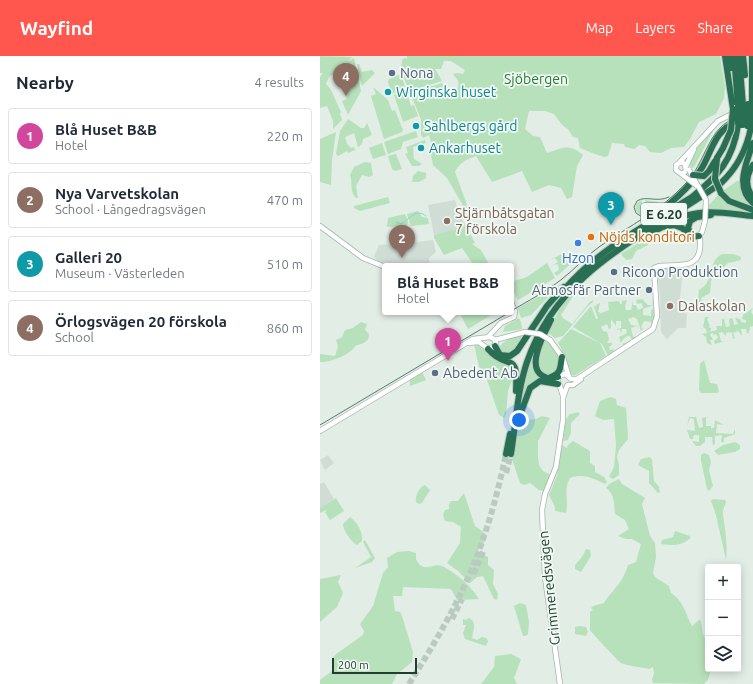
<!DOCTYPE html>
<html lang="en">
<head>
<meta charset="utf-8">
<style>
	body { margin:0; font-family:Ubuntu,sans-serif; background:#f6f6f7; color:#1f2937 }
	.controls { position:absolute; right:12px; bottom:12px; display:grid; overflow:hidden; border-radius:4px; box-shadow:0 2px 10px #0003 }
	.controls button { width:36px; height:36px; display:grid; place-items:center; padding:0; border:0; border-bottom:1px solid #e0e1e3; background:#fff; color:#1f2937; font:20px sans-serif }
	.scale { position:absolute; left:12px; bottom:10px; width:85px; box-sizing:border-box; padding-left:4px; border:2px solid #1f4031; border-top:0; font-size:11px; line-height:14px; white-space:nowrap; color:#1f4031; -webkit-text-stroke:3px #f2f9f4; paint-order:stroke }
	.you { position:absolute; left:199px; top:364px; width:14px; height:14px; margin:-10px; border:3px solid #fff; border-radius:50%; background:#1a73e8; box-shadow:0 0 0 6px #1a73e833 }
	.badge { display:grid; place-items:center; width:26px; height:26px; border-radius:50%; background:#ff574d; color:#fff; font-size:13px; font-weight:700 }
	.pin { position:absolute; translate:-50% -33px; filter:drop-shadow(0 1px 2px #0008) }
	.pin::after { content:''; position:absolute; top:21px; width:14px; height:12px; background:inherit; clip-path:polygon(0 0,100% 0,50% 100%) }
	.popup { position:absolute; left:62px; top:207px; width:132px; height:52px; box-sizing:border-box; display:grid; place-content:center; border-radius:4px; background:#fff; filter:drop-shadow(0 1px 3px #0005); font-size:13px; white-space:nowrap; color:#747a83 }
	.popup b { font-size:15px; color:#1f2937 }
	.popup::after { content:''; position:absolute; left:50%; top:100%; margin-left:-8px; border:8px solid transparent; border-top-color:#fff }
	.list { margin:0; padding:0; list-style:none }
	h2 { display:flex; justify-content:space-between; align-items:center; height:52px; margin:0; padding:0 16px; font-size:17px }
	h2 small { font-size:13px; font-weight:400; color:#747a83 }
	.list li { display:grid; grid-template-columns:26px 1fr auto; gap:12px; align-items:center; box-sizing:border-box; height:56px; margin:0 8px 8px; padding:0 8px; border:1px solid #e0e1e3; border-radius:4px }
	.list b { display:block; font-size:15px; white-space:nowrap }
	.list p { margin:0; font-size:13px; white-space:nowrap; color:#747a83 }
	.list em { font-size:13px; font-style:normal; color:#747a83 }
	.icon { flex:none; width:22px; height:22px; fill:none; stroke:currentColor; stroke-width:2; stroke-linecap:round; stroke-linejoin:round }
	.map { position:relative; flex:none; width:433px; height:628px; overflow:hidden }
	header { display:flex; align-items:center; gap:24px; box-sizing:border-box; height:56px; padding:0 20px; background:#ff574d; color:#fff }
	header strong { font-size:19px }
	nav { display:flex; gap:22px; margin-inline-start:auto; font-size:14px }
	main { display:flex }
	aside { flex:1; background:#fff }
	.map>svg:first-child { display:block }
	.built { fill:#cfddd4 }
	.green { fill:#b7e1bb }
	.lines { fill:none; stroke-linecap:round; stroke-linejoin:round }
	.stream { stroke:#83d8d5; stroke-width:1 }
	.highway-tunnel { stroke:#bacac1; stroke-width:6; stroke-dasharray:6 3; stroke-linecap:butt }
	.minor-casing { stroke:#a3b6ab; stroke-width:6 }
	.highway-casing { stroke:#c0cac5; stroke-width:8 }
	.minor { stroke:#fff; stroke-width:4.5 }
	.highway { stroke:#286f53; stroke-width:6 }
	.tram { stroke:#5a7b6c; stroke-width:1 }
	.minor-bridge-casing { stroke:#a3b6ab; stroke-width:6; stroke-linecap:butt }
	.highway-bridge-casing { stroke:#c0cac5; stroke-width:8; stroke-linecap:butt }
	.minor-bridge { stroke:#fff; stroke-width:4.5 }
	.highway-bridge { stroke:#286f53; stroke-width:6 }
	.service-dot { fill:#5c6f8a; stroke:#f2f9f4; stroke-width:1.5 }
	.culture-dot { fill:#0f9aa8; stroke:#f2f9f4; stroke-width:1.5 }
	.education-dot { fill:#8d6e63; stroke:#f2f9f4; stroke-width:1.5 }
	.food-dot { fill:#e8710a; stroke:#f2f9f4; stroke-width:1.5 }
	.shop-dot { fill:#3f7fe0; stroke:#f2f9f4; stroke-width:1.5 }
	.labels { text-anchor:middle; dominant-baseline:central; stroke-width:3.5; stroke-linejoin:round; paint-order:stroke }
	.shield { fill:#f2f9f4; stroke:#5e786c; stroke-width:1 }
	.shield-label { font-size:13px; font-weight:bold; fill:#1f4031 }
	.service-label { font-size:14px; fill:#4e5e75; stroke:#f2f9f4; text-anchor:start }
	.park-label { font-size:14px; fill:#257b36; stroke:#f2f9f4 }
	.culture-label { font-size:14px; fill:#0d838f; stroke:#f2f9f4; text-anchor:start }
	.education-label { font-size:14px; fill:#785e54; stroke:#f2f9f4; text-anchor:start }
	.food-label { font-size:14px; fill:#c56008; stroke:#f2f9f4; text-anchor:start }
	.shop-label { font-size:14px; fill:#366cbe; stroke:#f2f9f4 }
	.street-label { font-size:14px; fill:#1f4031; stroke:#f2f9f4 }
</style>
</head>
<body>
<header>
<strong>Wayfind</strong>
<nav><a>Map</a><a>Layers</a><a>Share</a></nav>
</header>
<main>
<aside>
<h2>Nearby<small>4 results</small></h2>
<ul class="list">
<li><span class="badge" style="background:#d1479c">1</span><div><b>Blå Huset B&amp;B</b><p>Hotel</p></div><em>220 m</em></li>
<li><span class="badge" style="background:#8d6e63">2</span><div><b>Nya Varvetskolan</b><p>School · Långedragsvägen</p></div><em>470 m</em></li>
<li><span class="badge" style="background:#0f9aa8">3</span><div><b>Galleri 20</b><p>Museum · Västerleden</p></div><em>510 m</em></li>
<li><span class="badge" style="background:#8d6e63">4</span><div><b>Örlogsvägen 20 förskola</b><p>School</p></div><em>860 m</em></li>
</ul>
</aside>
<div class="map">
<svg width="433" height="628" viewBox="0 0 433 628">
	<rect width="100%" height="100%" fill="#e1ede5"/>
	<path class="built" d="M135 144 140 160 146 170 114 179 108 149Z
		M113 184 116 196 109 202 110 210H71L58 206 54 201 59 189 91 187Z
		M359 211H363L359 254 367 258 366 272H358L347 283 341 276 340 237 337 215 338 212Z
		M8 399 14 407 5 414 0 404Z
		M4 426 14 443 0 452V428Z"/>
	<path class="green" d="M0 0 32 1 20 15 9 21 6 28 11 34 21 56 20 58 22 64 13 73V65L7 50 0 52V21L3 17H0Z
		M87 0H400L405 32 404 42 396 58 379 66 370 83 364 91 351 92 341 97 330 96 325 90 319 89 315 93 305 91 304 88 292 87 288 100 285 101C277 99 269 96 260 92L258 82 253 81 248 73 243 70 234 58 225 55H209L205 73 213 80 220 81 227 97C243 92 249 87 263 99L257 110 252 141 247 143 241 132 229 129 212 136 202 115 172 126 156 100C147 103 139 107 135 116L146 146 147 152 145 153 127 122 113 109 111 99 112 90 109 79 103 82 101 79V63L90 37 122 27 127 34 126 40C133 40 142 32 137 23 136 22 134 20 133 18L137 17 143 18 145 14 131 5H124L121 13H115L122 25 89 35 81 14 82 4 84 2 87 3Z
		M34 2 41 35 28 59 22 45 27 43 21 30 26 28C29 22 30 12 27 6Z
		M37 8H39L42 16 52 14 55 17 42 30Z
		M81 18 85 31 72 38 68 26 69 23Z
		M53 31 68 44 72 55 75 54 83 74 82 76 64 83 51 40 56 38Z
		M86 34 91 50 94 49 98 60 83 66 74 39Z
		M28 63 41 72H44L47 67 52 79 43 83 42 88 38 91 34 77 25 81 27 88 31 92 34 91 35 94 28 97 27 95 18 100 16 98 20 75Z
		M394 73 374 111 370 113C369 98 384 82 394 73Z
		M96 75 98 81 83 86 81 93 68 98 64 86Z
		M16 76 12 104 11 129 0 126V83Z
		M105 84 106 87 93 91 94 103 102 108 99 110H92L85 98 88 97 86 91Z
		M62 87 66 99 53 103 49 92Z
		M75 98H76L82 113 75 115 72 113 68 100Z
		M45 106 51 107 53 119 49 121 42 119 36 130 38 142H36C29 135 33 126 30 119L34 111Z
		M98 115 106 117V122L99 126H92L93 120Z
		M417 125H419L424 142 433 150 412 142 404 136V134Z
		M399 138 409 147 433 157V158L389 153V149Z
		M68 141 70 147 40 155 34 152V150Z
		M322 144V148L326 147 325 144 338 146 332 150 330 149V152L320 159C314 154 314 147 322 144Z
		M98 155 102 161 108 162 109 168 91 170 87 158Z
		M85 158 88 165 87 170 67 171 68 162Z
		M146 170 155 187 152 188 161 194 170 210H158L157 206 153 208 142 192 124 199 114 182V179Z
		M314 171 266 206 235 238 211 272H207C237 231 271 198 314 171Z
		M331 179 328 189 316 195 312 203 306 204 301 198Z
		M242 198 244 207H247L251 203 255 204 237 220 234 217 239 214 238 208 233 209 238 206 235 202 230 204Z
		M402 198H413L421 201V204L408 207 394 220 391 225 390 237 381 242 383 252 381 254 377 253 379 234C381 232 384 231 386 228 392 220 390 204 402 198Z
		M227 207 235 222 198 244 191 231V226L207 221Z
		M241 228 211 259 201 262 198 252Z
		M260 229 241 259 243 262 252 268 269 247 273 244V246L268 250 243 280 235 282 227 276 243 248Z
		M332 242 334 249 323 253V259L331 260V255L334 252 335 263 332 271 331 266 324 265 321 271 323 273 321 275 317 263 313 261 308 263 311 269 318 270 319 273 317 270 311 272 313 281 319 280 305 290 302 288 312 284 310 280C305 280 304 282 301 287L299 281 307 277 306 273H302L301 278 300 273 297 274V273L301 272V265H296V270L291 263V272L289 273 287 268 281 271 283 275 287 276 289 283 287 287H292V289L289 291 290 294 293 293 295 296 288 300 282 288 253 271 271 250 276 263H278L273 248 275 251 277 248 280 247 278 256H280L279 258 289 254 288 246 299 245 300 248H302V245L307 244 305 250 306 254H311L313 244V249H316L318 254 323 252 322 247 317 248 316 244 322 243 328 249H333Z
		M433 252 431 256 433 259V270L430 271 429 277 424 278 427 277 426 273H421L422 280 418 275 413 277 415 282 413 283 412 277 409 276 406 277V280L402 276 399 277 401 285H404L395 288 394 285 398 282 396 278 393 279V277L390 278 393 284H390L392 289 387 287 386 281 382 278 387 277 386 273 383 271 385 261H389L387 263 390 270 388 271 391 272V274L389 276 397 274 396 270H402V263H404L406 271 410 270 409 264 410 262 413 263 414 269 418 268 415 262 420 263 421 266 426 267V264L422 263V260L423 261V259Z
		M139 256H176L148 273Z
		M199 262 201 266 202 273 183 276 185 270Z
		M41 266 47 268 45 274 49 278C49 287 43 287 35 290 32 298 9 307 0 306V298L15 300 18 290 16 284 22 281 25 274 33 272Z
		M251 273 280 287 286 300 254 320C247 317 244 295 238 287Z
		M207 278 192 296 184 299 179 293C182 283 198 279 207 278Z
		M220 281 212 310 214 315 222 322 216 325 199 355 207 316Z
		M224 283C234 288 240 299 240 310L232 319H225L217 310Z
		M154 288 162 290 181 307 192 310 193 321 188 335 186 358 184 362 179 359 166 321 159 311Z
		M384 304 390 327 397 328 399 336 397 337H381L379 334 380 308Z
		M102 316 106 324 90 330V324Z
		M290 341 296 343 297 349 306 352 308 383 299 394 297 401 299 409V419L293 423 289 421 294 411 296 389 294 363 283 364 275 360 280 345Z
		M258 356 260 358 251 367V377L248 384 243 385 246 363 250 358Z
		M222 360 230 362 218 385V402L219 409 223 415 231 419 224 435 219 434 210 427 204 429 200 427 192 403 199 370 207 364 216 363Z
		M369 361H376L379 372 383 371 382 362 388 361 386 362V370H391V372H394L395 364 404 369 397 368 396 377 413 378 415 373V378L404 382V386H401L402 379 395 380V387L393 390 392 381H385V386L380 390H376L372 385 379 386V379H374L373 383H370L367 374 375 375 374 363 370 362 367 371Z
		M253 385 270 395V407L275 410V416L284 421 287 426 285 428C273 422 264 417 250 422 243 434 249 444 246 457L235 455V451L229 439 237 419 242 389 247 392 248 389Z
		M415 386 420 389V393L415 396 398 399 394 395 403 389Z
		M384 397 389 399 391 406 389 414 393 430 389 435 387 433 381 404V399Z
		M329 401 332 403 334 425 340 432H339L340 436 338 437 329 427V415L318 409 321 403Z
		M299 423 302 428 325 442 322 448 330 480 335 487 336 501 333 517 335 521 349 530 351 537C363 544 366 559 372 570L379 564 381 565 383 578 388 587V613H391L388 624 384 628 333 627 332 624 334 617 333 611 329 613C321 611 308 610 301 607 298 605 272 577 270 574V556L273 554 271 552 273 550 284 547C294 531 302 529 308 509L316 506 321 488 312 483H306L298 480 309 473 305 464 295 458C294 449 295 438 286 432L289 428Z
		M105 429 110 434 102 447 99 448 96 446C95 440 99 431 105 429Z
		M144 437 155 470 166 478V484L159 492 158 496 168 501V509L174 514 173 528 178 538 177 544 174 543 163 520 157 521 150 527 138 515 127 507 140 487 141 471 133 466 125 465 123 459 125 454 129 453V449L131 445H138Z
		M16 442 24 455 10 464 5 456 7 455 6 454 0 457V452Z
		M393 443 405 444 406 446C405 450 402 454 403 459 405 472 408 490 406 504L396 459 391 445Z
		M30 461C37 466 43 476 42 485L37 489C31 486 23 474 23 468Z
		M355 475 370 480V482C363 490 351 490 341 488L342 484 353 481Z
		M45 484 55 502 52 506 35 512 51 501 43 486Z
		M266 493 270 494 271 500 261 516 255 513V509L262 501Z
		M89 495 96 497V503C104 519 112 506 122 510 135 516 152 531 159 543L137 544 131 533 83 531 82 540H73L75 555 80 556 82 560 93 596 92 606 77 618 72 628H0V624L12 615 13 602 16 598 43 579 44 575 40 568 53 550 63 517 68 511 67 502 77 496Z
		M21 519 18 526 23 537 17 551 0 566V523Z
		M200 547 206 549 209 566 208 578 205 580H203L194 550Z
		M148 562C158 565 153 574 152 582L157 584 162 581 166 582 168 585 166 590 145 583 143 577 146 569H143V563L146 564Z
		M260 570 266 571 268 576 266 580 255 578V571Z
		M191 598 201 603 194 622 197 628H161L174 611 175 600Z"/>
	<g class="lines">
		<path class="stream" d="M76 166 81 168C90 162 97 152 106 160"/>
		<path class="highway-tunnel" d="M186 417 191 398
			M154 518 164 493
			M132 563 142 543
			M89 628C118 582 146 535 163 483 173 455 180 426 186 398"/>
		<g class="minor-casing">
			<path id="minor" d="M358 108 398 65 414 57
				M366 110 374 93
				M362 118 366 115 365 108 361 106 356 109V114L364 120
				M0 170 43 202 65 211
				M168 281 181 267 194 261 195 255 191 246
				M175 284 205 276
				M230 284 243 302 249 321
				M248 329H253L261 323
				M243 340 240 330 237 326 239 320 245 318 251 323H257L333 273 337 260 334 212 339 210C356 208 378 214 380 192 380 188 381 184 379 180L382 176 385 165
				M0 375 153 283 170 281 174 283 176 287 174 291 168 293 159 286 147 287
				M240 628 225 521 222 454 225 438 236 411 243 364V342L247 330"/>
		</g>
		<g class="highway-casing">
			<path id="highway" d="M405 0 413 53
				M409 0 411 12
				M414 0 418 49
				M419 0 423 49
				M423 0 425 19
				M432 0V48
				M433 87C427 106 414 131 433 147
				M397 102 403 92
				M401 137 409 145 433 154
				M432 140C425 130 426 119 433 109
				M336 159C352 146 368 133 380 115 391 99 394 73 416 67
				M348 165C385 152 396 156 433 160
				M331 177 342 171 354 169 362 172 371 181 379 180
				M371 178 368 172 370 165 377 161 391 159
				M243 235C278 193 327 169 372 141 398 120 413 104 418 69
				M231 264C225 276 205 311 223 320 228 323 233 323 238 321
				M175 290 180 299 190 300 197 295 227 250 244 231
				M168 293C189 317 198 292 196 335
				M231 321C242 318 240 309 242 301
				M197 367 210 332 220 325 238 328
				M186 398 190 378
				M191 398C196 367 197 336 207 306 239 212 327 180 401 127 417 112 427 92 431 71"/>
		</g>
		<use href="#minor" class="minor"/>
		<use href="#highway" class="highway"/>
		<path class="tram" d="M329 160 322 161 316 157 314 151 317 145C326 139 337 147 349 141
			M191 255C208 245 227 235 242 223 255 213 266 200 279 191 309 170 342 154 367 126 389 102 390 55 433 62
			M0 369 190 256"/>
		<g class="minor-bridge-casing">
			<path id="minor-bridge" d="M369 114 386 144 385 165
				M364 120 377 130
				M205 276 220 278 230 284"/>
		</g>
		<g class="highway-bridge-casing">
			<path id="highway-bridge" d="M418 67V49
				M422 69 423 49
				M427 70 428 48
				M431 71 432 48
				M403 92 411 74 413 53
				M397 102 395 123 401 137
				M373 119 384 120 389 115 395 105"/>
		</g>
		<use href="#minor-bridge" class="minor-bridge"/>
		<use href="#highway-bridge" class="highway-bridge"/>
	</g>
	<g class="service-dot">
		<circle cx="72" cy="17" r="4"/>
		<circle cx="294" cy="216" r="4"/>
		<circle cx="329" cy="234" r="4"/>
		<circle cx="115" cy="317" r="4"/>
	</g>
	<g class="culture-dot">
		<circle cx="68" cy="36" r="4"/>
		<circle cx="96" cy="70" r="4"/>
		<circle cx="101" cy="92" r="4"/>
	</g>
	<g class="education-dot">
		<circle cx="127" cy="165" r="4"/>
		<circle cx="350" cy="250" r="4"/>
	</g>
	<circle class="food-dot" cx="271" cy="181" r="4"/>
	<circle class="shop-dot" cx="258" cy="187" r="4"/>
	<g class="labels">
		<rect class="shield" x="321" y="147" width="46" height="22" rx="3"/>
		<g class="shield-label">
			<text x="344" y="158">E 6.20</text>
		</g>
		<g class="service-label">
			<text x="80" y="17">Nona</text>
			<text x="302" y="216">Ricono Produktion</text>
			<text x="321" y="234" text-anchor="end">Atmosfär Partner</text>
			<text x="123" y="317">Abedent Ab</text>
		</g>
		<g class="park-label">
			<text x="216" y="23">Sjöbergen</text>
		</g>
		<g class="culture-label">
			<text x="76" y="36">Wirginska huset</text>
			<text x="104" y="70">Sahlbergs gård</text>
			<text x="109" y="92">Ankarhuset</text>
		</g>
		<g class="education-label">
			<text x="135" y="157">Stjärnbåtsgatan<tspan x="135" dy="16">7 förskola</tspan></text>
			<text x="358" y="250">Dalaskolan</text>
		</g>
		<g class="food-label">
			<text x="279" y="181">Nöjds konditori</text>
		</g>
		<g class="shop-label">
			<text x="258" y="202">Hzon</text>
		</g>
		<g class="street-label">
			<text transform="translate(229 532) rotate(-96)">Grimmeredsvägen</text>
		</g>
	</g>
</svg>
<div class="controls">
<button>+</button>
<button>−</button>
<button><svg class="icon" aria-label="layers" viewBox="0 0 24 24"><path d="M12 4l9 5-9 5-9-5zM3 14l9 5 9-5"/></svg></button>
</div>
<div class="scale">200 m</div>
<div class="you"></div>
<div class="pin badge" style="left:128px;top:305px;background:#d1479c">1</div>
<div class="popup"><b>Blå Huset B&amp;B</b>Hotel</div>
<div class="pin badge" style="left:82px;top:202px;background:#8d6e63">2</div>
<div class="pin badge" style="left:291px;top:169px;background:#0f9aa8">3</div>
<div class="pin badge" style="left:26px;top:40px;background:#8d6e63">4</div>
</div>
</main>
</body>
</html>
